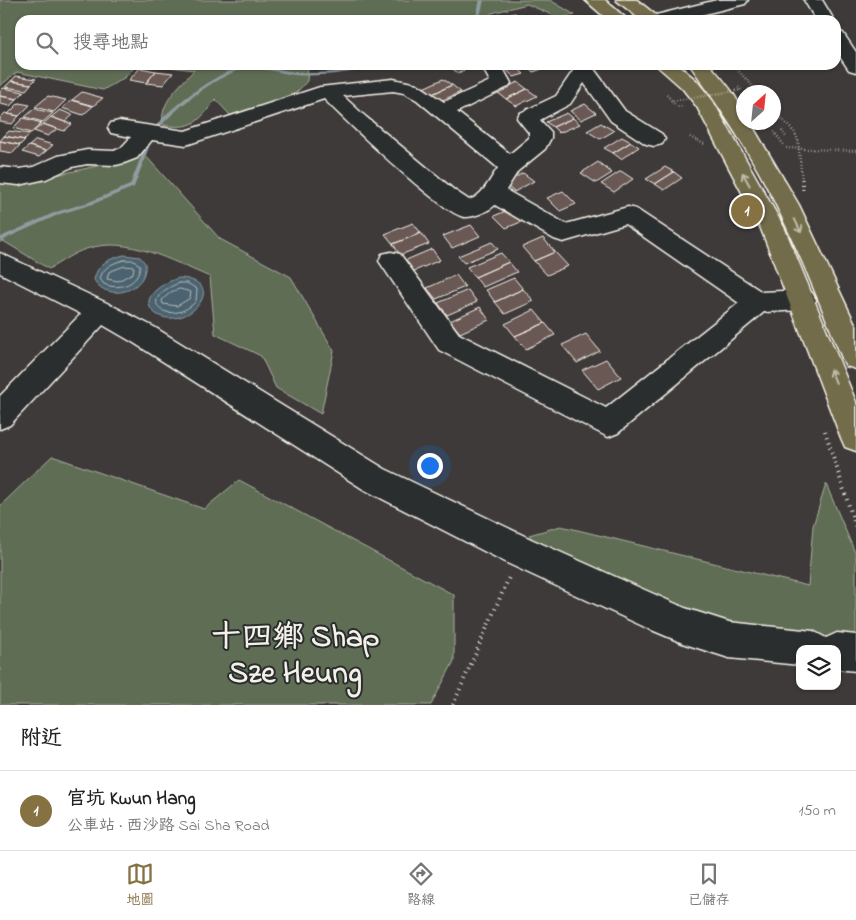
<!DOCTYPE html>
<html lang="zh-TW">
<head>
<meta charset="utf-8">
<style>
	body { margin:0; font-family:"Indie Flower","LXGW WenKai TC",sans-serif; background:#f2f2f2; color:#222 }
	.controls { position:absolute; right:15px; bottom:15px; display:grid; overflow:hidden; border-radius:10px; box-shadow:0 1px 4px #0004 }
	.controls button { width:45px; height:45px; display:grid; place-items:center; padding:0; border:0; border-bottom:1px solid #e0e0e0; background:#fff; color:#222; font:25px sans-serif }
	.compass { position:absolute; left:736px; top:85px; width:45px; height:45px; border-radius:50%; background:#fff; box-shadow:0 1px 4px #0004; rotate:27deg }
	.you { position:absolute; left:429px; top:465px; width:18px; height:18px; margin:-12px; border:4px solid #fff; border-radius:50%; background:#1a73e8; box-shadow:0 0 0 8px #1a73e833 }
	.badge { display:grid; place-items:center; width:32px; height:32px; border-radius:50%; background:#857141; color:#fff; font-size:16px; font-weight:700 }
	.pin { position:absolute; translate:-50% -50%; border:2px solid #fff; box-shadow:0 1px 5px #0006 }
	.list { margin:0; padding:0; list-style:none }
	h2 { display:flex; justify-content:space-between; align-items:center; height:65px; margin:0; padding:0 20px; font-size:21px }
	h2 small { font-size:16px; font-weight:400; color:#767676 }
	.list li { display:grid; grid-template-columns:32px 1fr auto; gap:15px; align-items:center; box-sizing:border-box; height:80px; padding:0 20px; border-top:1px solid #e0e0e0 }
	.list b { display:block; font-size:19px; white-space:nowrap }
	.list p { margin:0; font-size:16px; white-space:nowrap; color:#767676 }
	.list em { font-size:16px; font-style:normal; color:#767676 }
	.icon { flex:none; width:28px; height:28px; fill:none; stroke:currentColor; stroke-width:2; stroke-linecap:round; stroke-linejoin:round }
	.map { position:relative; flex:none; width:856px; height:705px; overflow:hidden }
	.search { position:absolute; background:#fff; box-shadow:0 1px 4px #0004; left:15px; right:15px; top:15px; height:55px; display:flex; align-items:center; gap:12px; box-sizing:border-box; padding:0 18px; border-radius:15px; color:#767676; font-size:19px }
	.sheet { height:145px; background:#fff }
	nav { display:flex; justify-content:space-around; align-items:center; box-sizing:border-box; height:70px; border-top:1px solid #e0e0e0; background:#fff; font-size:14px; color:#767676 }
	nav a { display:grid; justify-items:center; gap:2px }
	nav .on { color:#857141 }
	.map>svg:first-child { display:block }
	.green { fill:#606d54; stroke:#aaaf9e }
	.water { fill:#4c6470; stroke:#8f9ca0 }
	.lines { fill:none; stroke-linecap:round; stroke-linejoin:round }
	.shore { stroke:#b1b9b8; stroke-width:1 }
	.stream { fill:#8f9ca0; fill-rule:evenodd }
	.building { fill:#6b5955; stroke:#f4f1e8 }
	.minor-casing { stroke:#f4f1e8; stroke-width:3 }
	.major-casing { stroke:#f4f1e8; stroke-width:3 }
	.path-far2 { stroke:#f4f1e8; stroke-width:2.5; stroke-dasharray:0.5 2.5; stroke-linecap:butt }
	.path-far1 { stroke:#f4f1e8; stroke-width:3; stroke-dasharray:1 4; stroke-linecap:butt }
	.path { stroke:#f4f1e8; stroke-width:4; stroke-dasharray:1 4.5; stroke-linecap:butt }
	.minor { fill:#2a2d2e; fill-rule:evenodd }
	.major { fill:#736c4b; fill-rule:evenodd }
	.path-bridge { stroke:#f4f1e8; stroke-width:2.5; stroke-dasharray:0.5 2.5; stroke-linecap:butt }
	.oneway { stroke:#c0bca9 }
	.labels { text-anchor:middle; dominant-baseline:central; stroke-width:4; stroke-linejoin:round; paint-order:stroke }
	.near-district-label { font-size:31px; font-weight:bold; fill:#f4f1e8; stroke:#2a2d2e }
</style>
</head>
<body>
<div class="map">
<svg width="856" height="705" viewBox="0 0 856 705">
	<rect width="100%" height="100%" fill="#3e3a3a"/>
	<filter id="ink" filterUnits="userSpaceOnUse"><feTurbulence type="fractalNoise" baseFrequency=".02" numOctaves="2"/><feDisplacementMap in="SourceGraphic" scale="10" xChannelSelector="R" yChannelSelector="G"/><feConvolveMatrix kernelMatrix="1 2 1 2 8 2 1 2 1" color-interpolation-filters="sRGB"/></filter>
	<g filter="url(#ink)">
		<path class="green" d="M0 0H550L575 15 559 18 527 4 492 13 481 20H20V65H137L124 78 103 90 17 72 0 86Z
			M153 65H308L307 81 296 93 231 116 215 99C200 122 192 130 163 125 159 102 180 86 194 70Z
			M145 155 220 239 291 277 334 351 321 414 276 388 261 356 215 334 210 277C171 261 128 235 86 249 73 253 61 262 49 269L0 239V173L17 184Z
			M52 456 204 509 239 480 454 595V661L431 705H0V506Z
			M826 484 856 555V645L728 633 546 557 529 535 561 526 808 586 813 526Z"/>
		<path class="water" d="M124 255 140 257 145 263C149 290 108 304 94 280 97 264 108 259 124 255Z
			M179 278C190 278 209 284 202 299 195 315 171 324 156 314 135 298 166 281 179 278Z"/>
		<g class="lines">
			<path class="shore" d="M124 260H132L140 265C140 284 119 291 104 284L100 279C103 267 112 263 124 260Z
				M125 266 134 267 133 273 118 281 107 279 109 272Z
				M179 283H187L197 289 196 301C173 328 130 302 179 283Z
				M180 289 191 292 190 298 177 306 163 304 162 300 171 292Z"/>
			<path class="stream" d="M480 0H484L479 20H475Z
				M370 65H377C361 73 314 77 295 75 280 73 265 68 250 68 222 70 176 108 159 128L157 129 155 127C172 105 221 68 249 66 264 65 279 70 294 72 319 75 347 71 370 65Z
				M150 137 152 139 134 187 93 204 60 214 9 237 0 243V238L5 235 56 212 89 202 130 185 148 139Z"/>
		</g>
		<path class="building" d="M515 13 523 20H504L500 17Z
			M448 65H475L458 73Z
			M501 65H514L524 74 514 77Z
			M526 65H538L542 69 533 72Z
			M140 68 156 71 146 83 129 80Z
			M156 71 173 73 163 85 146 83Z
			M16 76 36 79 31 84 11 81Z
			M443 79 452 85 430 95 421 89Z
			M11 81 31 84 26 90 5 87Z
			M518 82 527 89 506 99 497 92Z
			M452 85 461 92 438 102 430 95Z
			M3 88 24 92 17 99 0 96V92Z
			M527 89 537 96 516 106 506 99Z
			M82 92 103 98 93 106 72 100Z
			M0 96 17 99 10 106 0 104Z
			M48 96 66 100 54 112 35 107Z
			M72 100 93 106 83 115 62 108Z
			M19 103 30 105 19 116 8 114Z
			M585 104 596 113 581 120 570 111Z
			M34 109 53 113 43 122 25 117Z
			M60 110 73 115 65 122 51 117Z
			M5 113 8 114 19 116 12 124 0 122V118Z
			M567 113 573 118 553 127 546 122Z
			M51 117 65 122 72 124 64 131 43 124Z
			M23 118 42 123 31 133 13 128Z
			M573 118 580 124 559 133 553 127Z
			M601 123 614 131 600 139 587 131Z
			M43 124 57 129 48 136 34 131Z
			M9 131 30 134 25 140 4 136Z
			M4 136 25 140 20 145 0 141Z
			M622 137 631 142 613 153 604 148Z
			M36 140 53 145 46 151 29 146Z
			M0 141 20 145 13 153 0 151Z
			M631 142 639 147 621 159 613 153Z
			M29 146 46 151 39 157 22 152Z
			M598 162 612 173 596 183 581 173Z
			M665 167 674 172 655 184 646 179Z
			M621 171 633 179 614 192 601 184Z
			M674 172 682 178 664 190 655 184Z
			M523 173 534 181 514 192 504 184Z
			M563 191 576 204 560 211 547 198Z
			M515 207 526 220 506 228 494 216Z
			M413 223 421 233 393 244 385 234Z
			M471 225 480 236 452 248 443 236Z
			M421 233 429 244 400 255 393 244Z
			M543 238 555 252 534 261 522 247Z
			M492 242 498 249 464 263 458 256Z
			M432 249 440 260 412 272 404 261Z
			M555 252 568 266 547 275 534 261Z
			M501 253 509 262 475 277 467 267Z
			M509 262 517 272 483 287 475 277Z
			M456 275 465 287 436 299 427 288Z
			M514 278 523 289 495 302 486 290Z
			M523 289 534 301 505 314 495 302Z
			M468 290 477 302 447 315 438 303Z
			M480 307 489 320 460 333 450 321Z
			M534 310 545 323 515 336 505 324Z
			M545 323 555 335 526 349 515 336Z
			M586 334 600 351 577 363 562 345Z
			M606 359 621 377 598 389 582 370Z"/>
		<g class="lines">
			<g class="minor-casing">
				<path id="minor" d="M717 0H748L745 4 680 20H649L652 16Z
					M804 0H822L834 20H816Z
					M836 31 843 33 856 52V72L849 70 836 51Z
					M481 65H501L511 83 508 87 457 112 510 154 529 138V133L517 118 520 113 556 96 577 65H597L594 69 625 111 662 134 665 139 662 144 654 146 646 144 611 121 584 83 570 104 540 120 551 132V138L545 149 518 171 506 190 566 224 628 207 636 209 762 292 803 290 812 293 816 300 812 307 803 310 764 312 618 433 608 437 439 350 379 261 382 254 391 252 400 254 459 334 606 408 739 303 625 224 563 242 554 239 495 205C489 211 473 218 464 217 441 213 345 120 324 99L186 145 152 140 137 158 124 163 116 165 87 164 72 167 46 179 19 185 0 183V167L19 169 33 167 58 156 87 150 114 151 121 148 131 137 111 133 108 128 111 123 119 121 185 131 320 87 393 79 417 84 444 102 490 81ZM393 91 404 93 417 100 498 168C490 179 483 196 469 200L454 190 366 117 343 96Z
					M0 253 109 304 154 327 385 469 533 540 685 608 729 622 813 631 826 638 837 633 856 635V671L837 669V649H800V665L729 658 685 644 647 628 509 564 363 489 134 343 103 325 10 425 0 429V396L81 314 0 273Z"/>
			</g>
			<g class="major-casing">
				<path id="major" d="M585 0H605L628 20H608Z
					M616 0H637L662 20H641Z
					M656 65H678L696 80 713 101 785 229 856 402V451L845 447 841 438 761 229 697 107 682 88Z
					M690 65H710C723 80 744 102 744 122H750L799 205 856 326V369L846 366 842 358C817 296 792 233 760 174 739 136 715 101 690 65Z"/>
			</g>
			<path class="path-far2" d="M733 65 758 92
				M748 92 750 87
				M672 101 676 107 683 106
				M774 110 795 133 798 140 802 180
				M782 131 787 138
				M774 132 784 145
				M690 137 704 144
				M786 148 856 151"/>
			<path class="path-far1" d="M802 179 803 190"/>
			<path class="path" d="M825 431 856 528
				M453 705 510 575"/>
			<use href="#minor" class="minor"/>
			<use href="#major" class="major"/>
			<path class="path-bridge" d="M667 95 672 101 741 90 737 86"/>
		</g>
		<defs><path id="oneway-shaft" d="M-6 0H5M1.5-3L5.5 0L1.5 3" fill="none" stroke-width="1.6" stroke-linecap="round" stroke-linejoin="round" transform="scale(1.25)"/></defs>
		<g class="oneway">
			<use href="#oneway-shaft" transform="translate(746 179) rotate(-119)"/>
			<use href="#oneway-shaft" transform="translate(798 226) rotate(64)"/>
			<use href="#oneway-shaft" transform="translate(833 376) rotate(-112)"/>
		</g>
	</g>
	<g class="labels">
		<g class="near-district-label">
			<text x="295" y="638">十四鄉 Shap<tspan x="295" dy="36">Sze Heung</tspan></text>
		</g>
	</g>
</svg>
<div class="controls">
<button><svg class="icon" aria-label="layers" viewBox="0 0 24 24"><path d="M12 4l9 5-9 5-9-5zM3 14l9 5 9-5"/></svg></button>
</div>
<svg class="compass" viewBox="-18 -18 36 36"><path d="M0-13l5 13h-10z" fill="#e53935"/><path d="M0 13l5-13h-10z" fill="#767676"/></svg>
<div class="you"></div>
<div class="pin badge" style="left:747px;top:211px">1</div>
<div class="search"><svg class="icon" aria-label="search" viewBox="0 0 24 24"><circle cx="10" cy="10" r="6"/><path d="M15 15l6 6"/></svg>搜尋地點</div>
</div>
<section class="sheet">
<h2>附近<small></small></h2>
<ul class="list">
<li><span class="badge">1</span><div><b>官坑 Kwun Hang</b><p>公車站 · 西沙路 Sai Sha Road</p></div><em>150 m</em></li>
</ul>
</section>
<nav>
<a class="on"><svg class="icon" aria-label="map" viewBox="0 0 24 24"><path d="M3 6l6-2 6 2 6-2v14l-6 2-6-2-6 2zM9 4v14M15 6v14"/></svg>地圖</a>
<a><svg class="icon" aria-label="directions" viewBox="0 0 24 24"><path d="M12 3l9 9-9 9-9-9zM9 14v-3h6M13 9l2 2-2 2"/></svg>路線</a>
<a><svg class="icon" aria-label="saved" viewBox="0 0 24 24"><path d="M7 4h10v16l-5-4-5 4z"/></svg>已儲存</a>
</nav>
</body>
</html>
